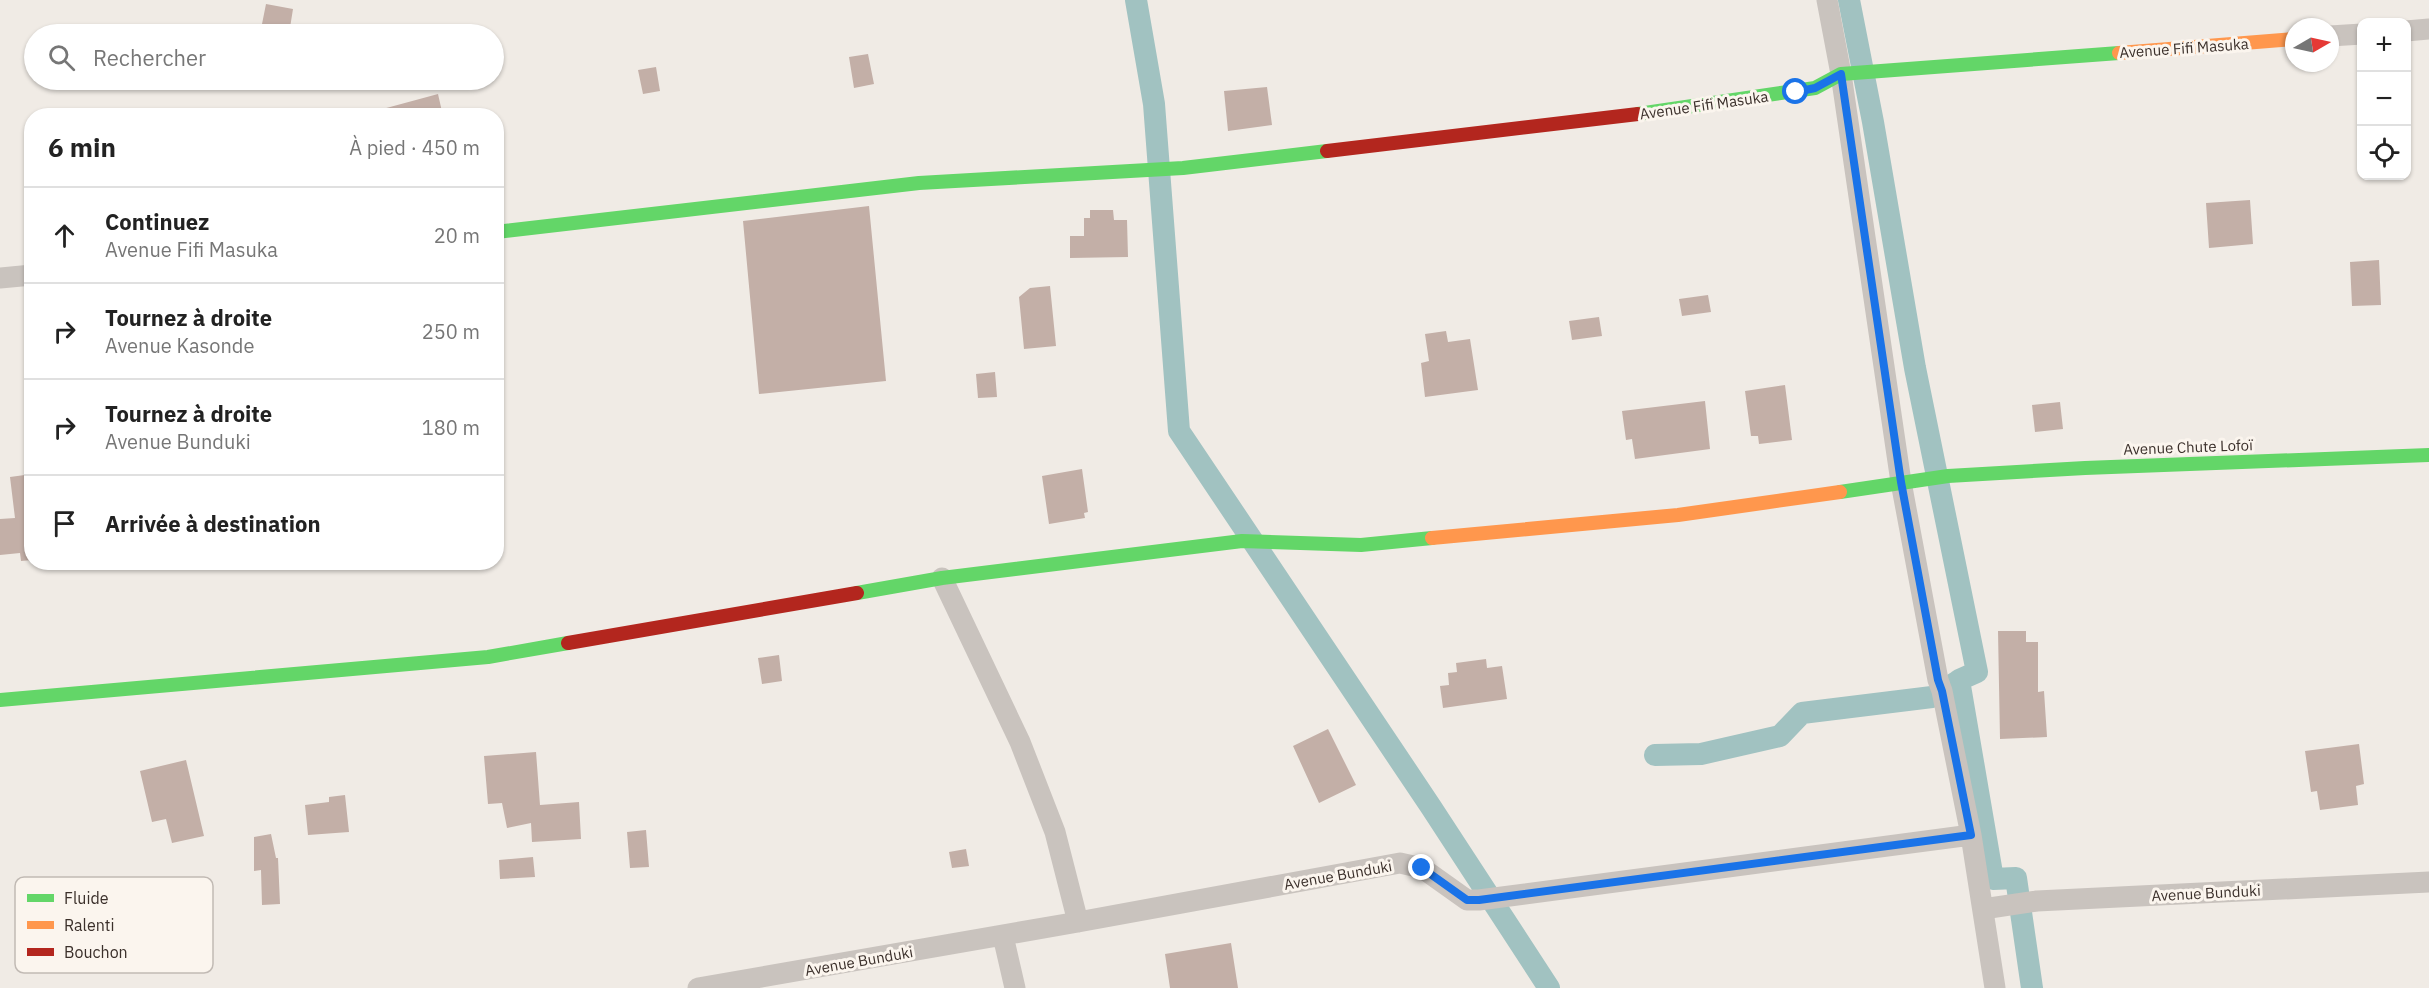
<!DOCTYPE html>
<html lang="fr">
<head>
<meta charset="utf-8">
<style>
	body { margin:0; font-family:"IBM Plex Sans",sans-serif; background:#f6f6f6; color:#222 }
	.controls { position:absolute; right:18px; top:18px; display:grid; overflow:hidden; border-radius:12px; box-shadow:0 2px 4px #0004 }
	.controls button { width:54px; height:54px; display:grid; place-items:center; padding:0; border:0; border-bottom:2px solid #e0e0e0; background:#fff; color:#222; font:30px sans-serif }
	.compass { position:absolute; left:2285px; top:18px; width:54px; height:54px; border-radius:50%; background:#fff; box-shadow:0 2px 4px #0004; rotate:81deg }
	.stop { position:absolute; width:18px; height:18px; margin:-14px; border:4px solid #1a73e8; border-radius:50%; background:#fff }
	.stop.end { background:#1a73e8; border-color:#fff; box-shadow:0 2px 6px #0008 }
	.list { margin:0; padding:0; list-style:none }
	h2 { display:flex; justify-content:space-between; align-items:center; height:78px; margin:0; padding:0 24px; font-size:26px }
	h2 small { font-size:20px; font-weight:400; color:#767676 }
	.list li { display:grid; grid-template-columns:39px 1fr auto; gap:18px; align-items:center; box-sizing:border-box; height:96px; padding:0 24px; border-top:2px solid #e0e0e0 }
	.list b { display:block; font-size:22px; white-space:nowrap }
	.list p { margin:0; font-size:20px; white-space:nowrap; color:#767676 }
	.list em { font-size:20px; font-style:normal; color:#767676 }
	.icon { flex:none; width:33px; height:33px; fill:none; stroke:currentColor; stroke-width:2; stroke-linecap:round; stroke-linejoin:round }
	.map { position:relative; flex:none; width:2429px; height:988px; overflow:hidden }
	.search { position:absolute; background:#fff; box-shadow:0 2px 4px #0004; left:24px; top:24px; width:480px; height:66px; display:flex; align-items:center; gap:15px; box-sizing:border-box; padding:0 21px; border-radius:33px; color:#767676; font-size:22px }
	.panel { position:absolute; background:#fff; box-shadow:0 2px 4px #0004; left:24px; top:108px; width:480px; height:462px; border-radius:24px }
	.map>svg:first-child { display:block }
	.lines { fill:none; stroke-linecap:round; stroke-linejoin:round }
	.canal { stroke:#a1c2c1; stroke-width:22 }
	.building { fill:#c3afa7 }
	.street { stroke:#c9c3be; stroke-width:21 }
	.fast { stroke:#63d668; stroke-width:14 }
	.slow { stroke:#ff974d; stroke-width:14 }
	.jam { stroke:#b3261e; stroke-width:14 }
	.route { stroke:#1a73e8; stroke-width:8 }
	.labels { text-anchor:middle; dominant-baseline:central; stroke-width:6; stroke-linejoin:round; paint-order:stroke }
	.street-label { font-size:15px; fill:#3b302b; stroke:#fbf5ee }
	.key { fill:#fbf5ee; stroke:#c1bab4; stroke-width:1.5 }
	.key-label { font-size:16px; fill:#3b302b }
</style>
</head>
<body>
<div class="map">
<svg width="2429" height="988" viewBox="0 0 2429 988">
	<rect width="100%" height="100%" fill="#f0ebe5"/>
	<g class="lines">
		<path class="canal" d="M1136 0 1154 104 1179 431 1431 807 1549 988
			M1849 0 1873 122 1915 368 1977 672 1959 680 1993 879 2016 878 2032 988
			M1655 755 1701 754 1780 736 1802 713 1932 697 1958 681"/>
	</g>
	<path class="building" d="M266 4 293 9 289 34H260Z
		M868 54 874 84 854 88 849 57Z
		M656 67 660 91 643 94 638 70Z
		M1267 87 1272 125 1228 131 1224 91Z
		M438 94 443 116H380L379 110Z
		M2250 200 2253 244 2209 248 2206 203Z
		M869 206 886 381 759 394 743 221Z
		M1090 210H1113L1114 220H1127L1128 257 1070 258V236H1084V218H1090Z
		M2379 260 2381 305 2352 306 2350 262Z
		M1050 286 1056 346 1024 349 1019 297 1030 288Z
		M1708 295 1711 312 1682 316 1679 299Z
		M1599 317 1602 336 1572 340 1569 321Z
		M1446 331 1448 342 1470 339 1478 390 1425 397 1421 363 1429 361 1425 334Z
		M995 372 997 397 978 398 976 374Z
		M1785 385 1792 440 1759 444 1758 436H1751L1745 391Z
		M1705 401 1710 449 1635 459 1632 439 1626 440 1622 411Z
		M2060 402 2063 429 2035 432 2032 405Z
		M1082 469 1088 512 1084 513 1085 518 1049 524 1042 476Z
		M32 474V560L21 561 20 553 0 555V519L15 518 10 477Z
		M1998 631H2026V642H2038V692L2044 691 2047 737 2000 739Z
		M779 655 782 681 762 684 758 658Z
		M1486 659 1487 668 1502 666 1507 699 1443 708 1440 686 1449 685 1448 673 1457 672 1456 663Z
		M1328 729 1356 785 1319 803 1293 746Z
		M2359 744 2364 784 2356 786 2358 805 2320 810 2317 791 2311 792 2305 751Z
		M536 752 540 805 579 802 581 839 532 842 531 823 507 828 502 803 488 804 484 756Z
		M186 760 204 836 172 843 166 819 152 822 140 771Z
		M345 795 349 832 308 835 305 805 329 802V797Z
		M646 830 649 867 630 868 627 832Z
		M271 834 276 858H278L280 904 262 905 261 870 254 871V837Z
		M966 849 969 866 952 868 949 852Z
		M533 857 535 877 500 879 499 860Z
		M1231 943 1238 988H1170L1165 954Z"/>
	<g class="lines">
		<path class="street" d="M1827 0 1841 74 1901 482 1938 680 1942 691 1971 835 1995 988
			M2406 31 2429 29
			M2330 36 2362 34
			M0 278 32 275
			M942 578 1020 742 1055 832 1078 922
			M1983 909 2037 901 2429 882
			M1003 936 1015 988
			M698 988 1078 922 1400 863 1422 868 1467 900H1479L1971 835"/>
		<path class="fast" d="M1638 114 1815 88 1841 74 2119 53
			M496 232 919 183 1183 168 1327 151
			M1840 492 1948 476 2085 468 2429 455
			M857 593 942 578 1242 541 1361 545 1432 538
			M0 700 488 657 568 643"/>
		<path class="slow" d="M2119 53 2294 39
			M1432 538 1678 515 1840 492"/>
		<path class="jam" d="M1327 151 1638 114
			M568 643 857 593"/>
	</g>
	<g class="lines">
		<path class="route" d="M1422 868 1467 900H1479L1971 835 1942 691 1938 680 1901 482 1841 74 1815 88 1796 92"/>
	</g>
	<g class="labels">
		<g class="street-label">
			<text transform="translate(2184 48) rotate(-4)">Avenue Fifi Masuka</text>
			<text transform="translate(1704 105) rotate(-8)">Avenue Fifi Masuka</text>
			<text transform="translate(2188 447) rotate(-2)">Avenue Chute Lofoï</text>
			<text transform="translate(1338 875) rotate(-10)">Avenue Bunduki</text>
			<text transform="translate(2206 893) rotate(-3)">Avenue Bunduki</text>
			<text transform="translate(859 961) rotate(-10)">Avenue Bunduki</text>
		</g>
	</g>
	<rect x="15" y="877" width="198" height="96" rx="9" class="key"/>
	<rect x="27" y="894" width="27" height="8" fill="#63d668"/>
	<rect x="27" y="921" width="27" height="8" fill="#ff974d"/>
	<rect x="27" y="948" width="27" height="8" fill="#b3261e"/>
	<g class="key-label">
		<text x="64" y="904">Fluide</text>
		<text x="64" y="931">Ralenti</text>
		<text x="64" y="958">Bouchon</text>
	</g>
</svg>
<div class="controls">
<button>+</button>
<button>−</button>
<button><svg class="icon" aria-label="locate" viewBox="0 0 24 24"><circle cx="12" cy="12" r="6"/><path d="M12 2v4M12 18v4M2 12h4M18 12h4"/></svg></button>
</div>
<svg class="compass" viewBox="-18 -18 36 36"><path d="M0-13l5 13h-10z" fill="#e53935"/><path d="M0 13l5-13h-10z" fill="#767676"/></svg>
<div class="stop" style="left:1796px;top:92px"></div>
<div class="stop end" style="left:1422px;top:868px"></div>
<div class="search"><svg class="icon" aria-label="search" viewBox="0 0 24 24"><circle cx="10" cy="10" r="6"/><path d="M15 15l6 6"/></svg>Rechercher</div>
<section class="panel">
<h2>6 min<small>À pied · 450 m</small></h2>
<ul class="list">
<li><svg class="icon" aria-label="ahead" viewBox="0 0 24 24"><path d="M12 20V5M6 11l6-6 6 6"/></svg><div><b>Continuez</b><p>Avenue Fifi Masuka</p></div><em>20 m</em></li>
<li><svg class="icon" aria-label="right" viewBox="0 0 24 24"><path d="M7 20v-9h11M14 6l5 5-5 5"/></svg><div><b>Tournez à droite</b><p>Avenue Kasonde</p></div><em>250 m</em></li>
<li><svg class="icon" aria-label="right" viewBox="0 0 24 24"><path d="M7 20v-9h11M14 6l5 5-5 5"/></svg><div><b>Tournez à droite</b><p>Avenue Bunduki</p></div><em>180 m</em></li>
<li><svg class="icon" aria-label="arrive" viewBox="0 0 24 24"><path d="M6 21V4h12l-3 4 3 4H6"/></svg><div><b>Arrivée à destination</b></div></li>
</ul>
</section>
</div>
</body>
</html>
